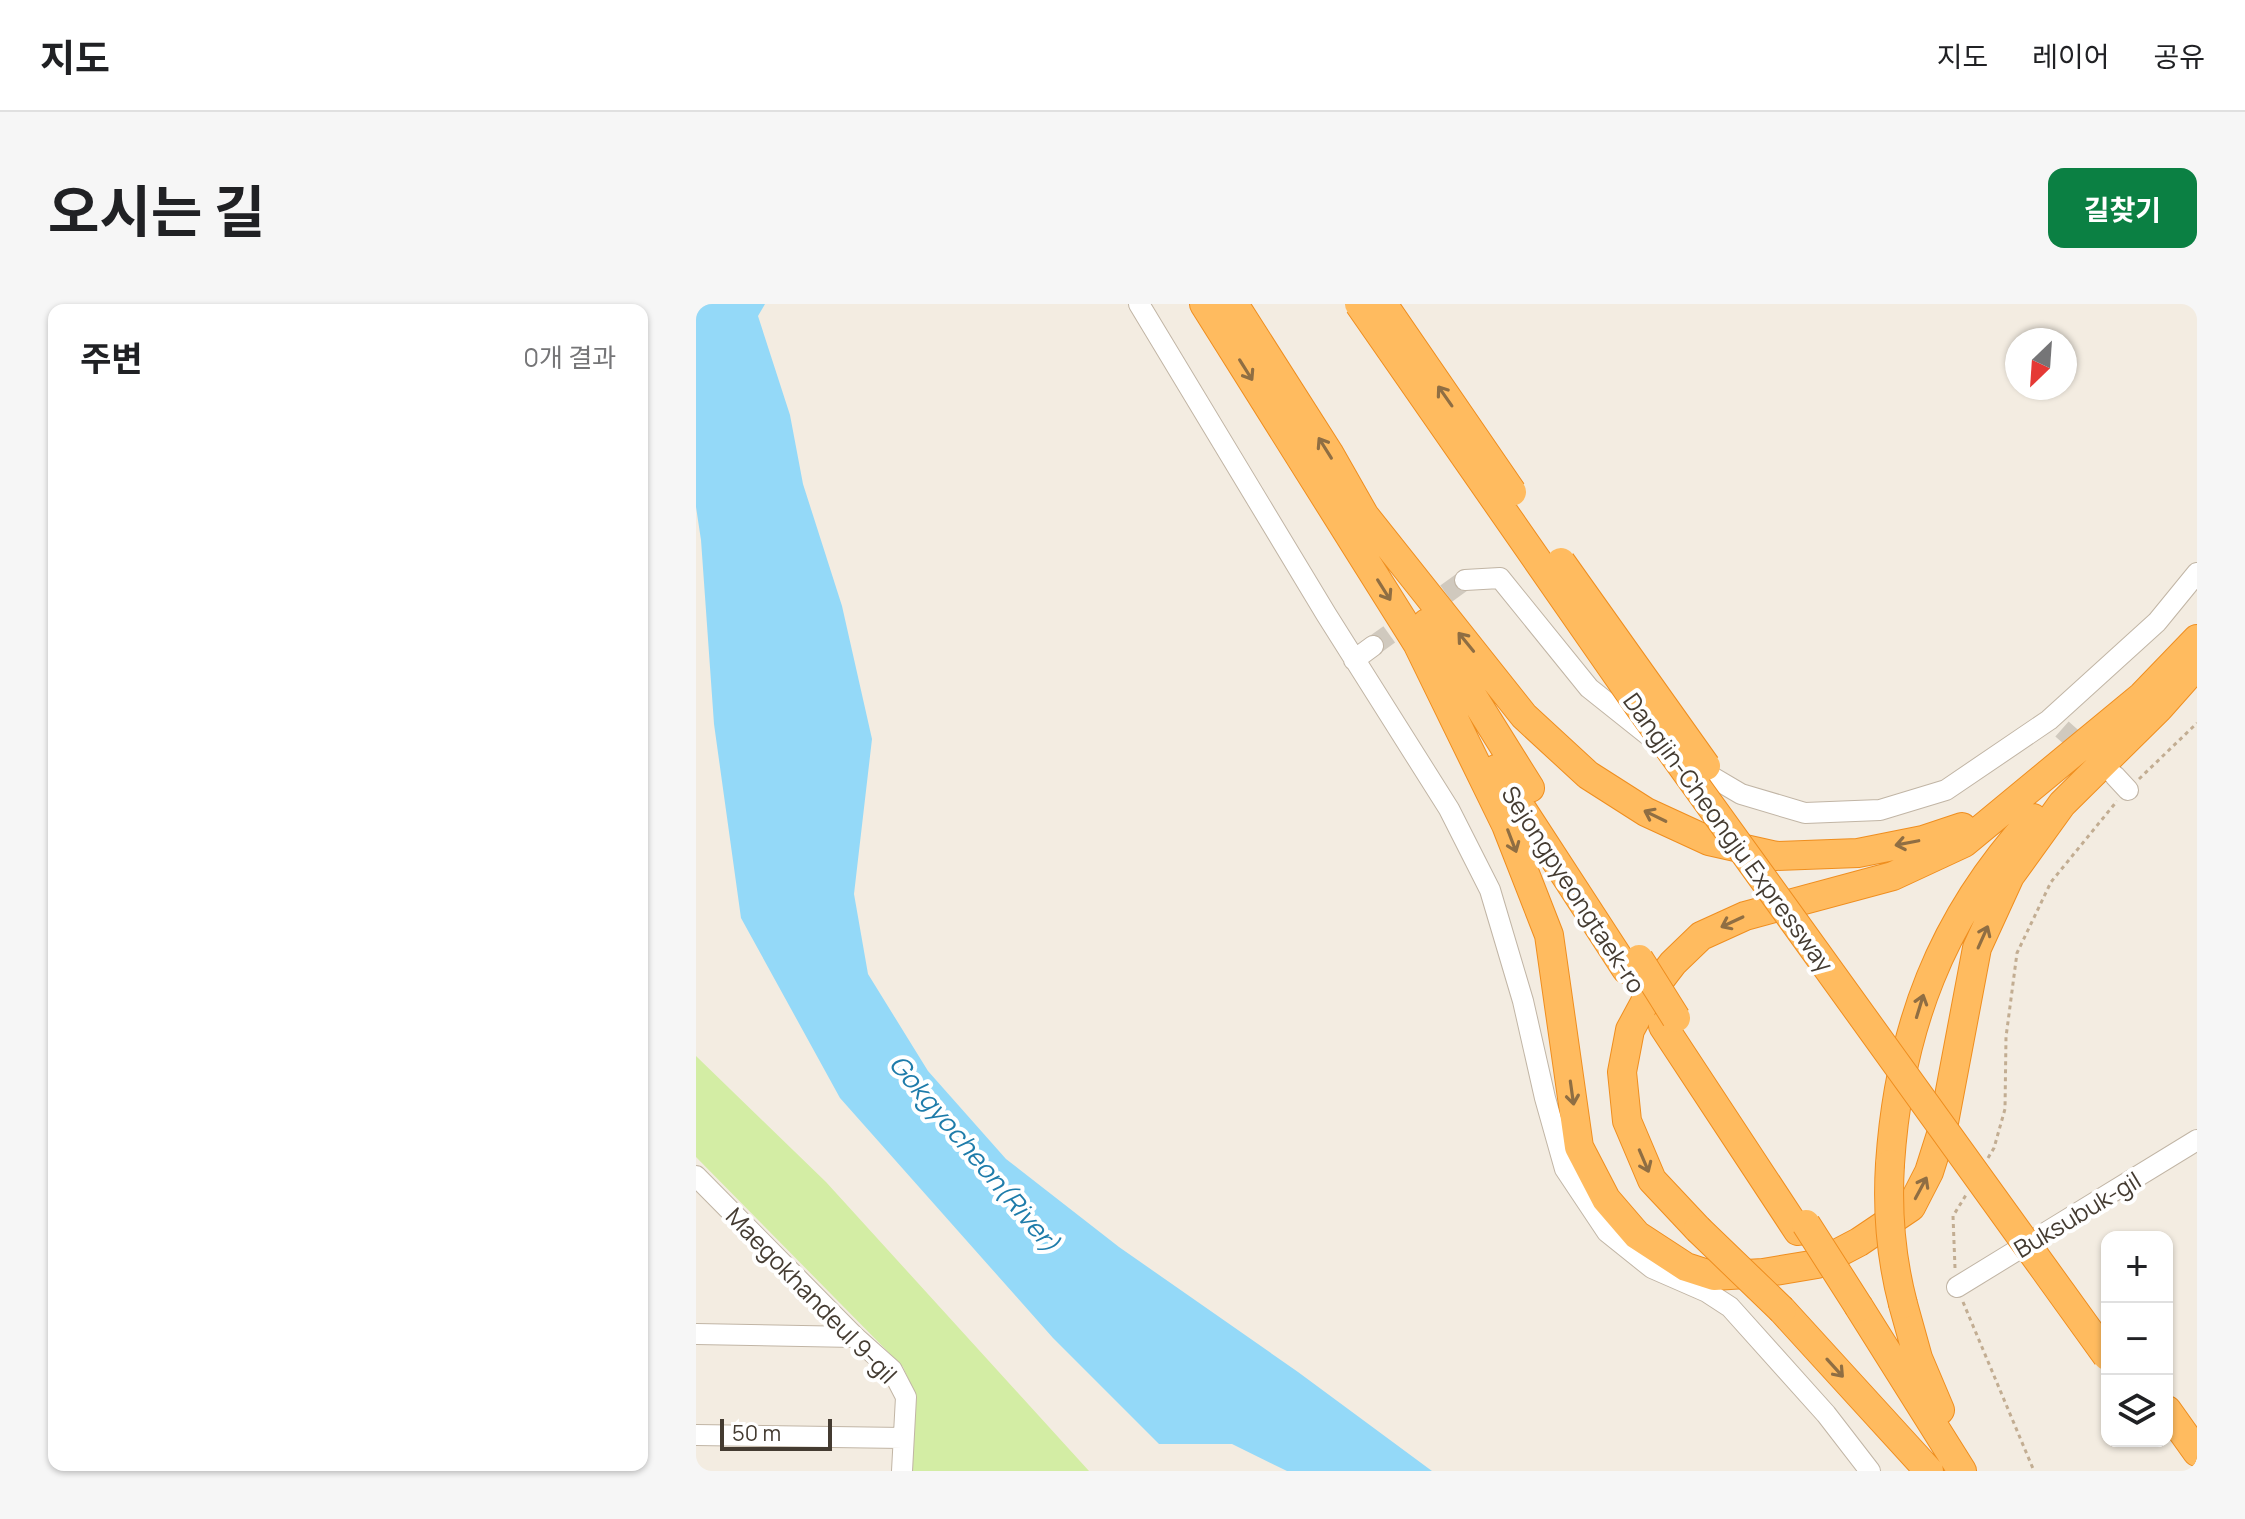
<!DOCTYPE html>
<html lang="ko">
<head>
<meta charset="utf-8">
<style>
	body { margin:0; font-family:Manrope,"Noto Sans KR",sans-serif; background:#f6f6f6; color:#202124 }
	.controls { position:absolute; right:24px; bottom:24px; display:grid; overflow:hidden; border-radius:16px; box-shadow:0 2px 6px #0004 }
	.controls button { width:72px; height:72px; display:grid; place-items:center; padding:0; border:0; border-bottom:2px solid #e0e0e0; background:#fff; color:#202124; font:40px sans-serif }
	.compass { position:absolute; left:1309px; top:24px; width:72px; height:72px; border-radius:50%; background:#fff; box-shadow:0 2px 6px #0004; rotate:205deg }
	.scale { position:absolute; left:24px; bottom:20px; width:112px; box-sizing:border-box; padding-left:8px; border:4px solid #443b31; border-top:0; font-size:22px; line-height:28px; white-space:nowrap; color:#443b31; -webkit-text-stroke:6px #fff; paint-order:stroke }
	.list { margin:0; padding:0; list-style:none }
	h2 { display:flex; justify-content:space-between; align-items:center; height:104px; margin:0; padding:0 32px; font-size:34px }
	h2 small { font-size:26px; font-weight:400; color:#757577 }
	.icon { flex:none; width:44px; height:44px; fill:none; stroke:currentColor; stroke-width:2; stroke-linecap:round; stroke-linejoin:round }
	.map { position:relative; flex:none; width:1501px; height:1167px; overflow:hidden; border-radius:16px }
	header { display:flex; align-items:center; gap:48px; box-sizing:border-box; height:112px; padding:0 40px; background:#fff; border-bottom:2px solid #e0e0e0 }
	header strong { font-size:38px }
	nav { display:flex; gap:44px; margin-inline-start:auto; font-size:28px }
	.intro { display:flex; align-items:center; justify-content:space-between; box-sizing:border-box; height:192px; padding:0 48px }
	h1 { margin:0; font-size:56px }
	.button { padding:20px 36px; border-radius:16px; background:#0b8043; color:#fff; font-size:28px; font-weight:700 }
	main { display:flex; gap:48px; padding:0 48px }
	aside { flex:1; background:#fff; border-radius:16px; box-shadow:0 2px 6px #0004 }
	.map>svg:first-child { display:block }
	.green { fill:#d3eda4 }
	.water { fill:#94d9f8 }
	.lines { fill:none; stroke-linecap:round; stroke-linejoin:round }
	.minor-tunnel { stroke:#d0c9be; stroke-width:20; stroke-dasharray:20 10; stroke-linecap:butt }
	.minor-casing { stroke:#c1b5a5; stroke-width:22 }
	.highway-casing { stroke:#ef8e1f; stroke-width:30 }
	.path { stroke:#c2ad92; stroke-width:3; stroke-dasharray:4 4; stroke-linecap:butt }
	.minor { stroke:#fff; stroke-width:20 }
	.highway { stroke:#ffbb5f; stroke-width:28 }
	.highway-bridge-casing { stroke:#ef8e1f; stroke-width:30; stroke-linecap:butt }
	.highway-bridge { stroke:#ffbb5f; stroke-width:28 }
	.oneway { stroke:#8f6e43 }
	.labels { text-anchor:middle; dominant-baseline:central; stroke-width:8; stroke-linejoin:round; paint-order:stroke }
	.street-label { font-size:24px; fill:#443b31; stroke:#fff }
	.water-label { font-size:26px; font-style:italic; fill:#1e7caa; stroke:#fff }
</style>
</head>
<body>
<header>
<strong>지도</strong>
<nav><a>지도</a><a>레이어</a><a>공유</a></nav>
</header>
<div class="intro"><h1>오시는 길</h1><a class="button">길찾기</a></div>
<main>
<aside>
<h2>주변<small>0개 결과</small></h2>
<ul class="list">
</ul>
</aside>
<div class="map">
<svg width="1501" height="1167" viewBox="0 0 1501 1167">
	<rect width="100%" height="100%" fill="#f3ece1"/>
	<path class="green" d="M0 752 130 878 393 1167H216L219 1090 207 1063 0 853Z"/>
	<path class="water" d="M0 0H69L62 12 94 111 107 180 146 302 176 435 158 590 172 670 232 767 310 855 423 943 602 1068 736 1167H591L536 1140H463L357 1034 144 794 45 614 18 420 5 236 0 203Z"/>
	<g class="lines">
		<path class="minor-tunnel" d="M677 342 769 276
			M1366 425 1393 449"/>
		<g class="minor-casing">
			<path id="minor" d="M443 0 630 310 753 505 794 586 827 697 849 794 869 865 911 928 956 964 1011 988 1034 1003 1130 1110 1174 1167
				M769 276 804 274 893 384 957 435
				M658 356 677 342
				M994 460 1045 490 1109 509 1184 506 1250 486 1353 416 1461 318 1501 269
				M1419 472 1432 486
				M0 872 159 1033 196 1066 210 1093 206 1167
				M1261 983 1501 836
				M0 1030 159 1033
				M0 1131 207 1134"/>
		</g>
		<g class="highway-casing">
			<path id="highway" d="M508 0 731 355
				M538 0 633 149 678 228
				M669 212 828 412 892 471 950 508 1013 537 1080 552 1162 549 1227 536 1266 523
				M731 319 834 484
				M722 341 810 521 853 631 883 843 910 895 941 931 990 963 1018 972 1067 969 1121 960 1163 938 1215 903 1233 868 1247 824 1281 644 1314 572 1366 500 1463 404 1501 361
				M800 465 930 665
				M967 722 1102 927
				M1194 860C1203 725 1245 614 1337 514
				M1002 925 956 876 931 817 926 768 934 726 954 689 977 659 1005 632 1049 612 1197 572 1268 539 1446 392 1501 335
				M1207 1000 1222 1054 1244 1106
				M1163 1003 1266 1167
				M1086 1006 1233 1167
				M1471 1106 1501 1148"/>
		</g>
		<path class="path" d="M1443 475 1501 419
			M1292 854 1298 844 1309 805 1310 733 1321 649 1355 578 1421 497
			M1259 964 1257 912 1270 891
			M1267 998 1338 1167"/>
		<use href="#minor" class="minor"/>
		<use href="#highway" class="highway"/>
		<g class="highway-bridge-casing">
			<path id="highway-bridge" d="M663 0 944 404 1411 1052
				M687 0 816 188
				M865 258 1010 462
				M943 655 980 714
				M1194 860C1191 908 1195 954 1207 1000
				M1110 920 1163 1003
				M1002 925 1086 1006"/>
		</g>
		<use href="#highway-bridge" class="highway-bridge"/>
	</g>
	<defs><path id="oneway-shaft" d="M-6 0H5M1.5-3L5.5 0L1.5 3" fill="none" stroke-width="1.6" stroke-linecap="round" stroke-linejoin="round" transform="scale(2)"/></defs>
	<g class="oneway">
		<use href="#oneway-shaft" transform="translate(550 66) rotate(58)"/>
		<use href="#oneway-shaft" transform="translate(749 92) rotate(-125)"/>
		<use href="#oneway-shaft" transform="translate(629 144) rotate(-122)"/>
		<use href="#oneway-shaft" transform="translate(688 286) rotate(58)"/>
		<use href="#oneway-shaft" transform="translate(770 338) rotate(-129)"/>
		<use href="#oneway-shaft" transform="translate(959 512) rotate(-154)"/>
		<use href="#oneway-shaft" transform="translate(816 537) rotate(69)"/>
		<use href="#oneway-shaft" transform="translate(1211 539) rotate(169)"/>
		<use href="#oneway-shaft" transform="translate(1036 618) rotate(155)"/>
		<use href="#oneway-shaft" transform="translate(1287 633) rotate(-66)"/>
		<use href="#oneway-shaft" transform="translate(1224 702) rotate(-73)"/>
		<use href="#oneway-shaft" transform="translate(876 789) rotate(82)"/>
		<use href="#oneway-shaft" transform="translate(948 857) rotate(67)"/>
		<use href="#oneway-shaft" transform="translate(1225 884) rotate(-62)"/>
		<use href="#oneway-shaft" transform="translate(1139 1064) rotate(48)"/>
	</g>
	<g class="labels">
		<g class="street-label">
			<text transform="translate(1033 528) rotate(54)">Dangjin-Cheongju Expressway</text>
			<text transform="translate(878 585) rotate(57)">Sejongpyeongtaek-ro</text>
			<text transform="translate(1381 910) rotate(-31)">Buksubuk-gil</text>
			<text transform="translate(116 991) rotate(46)">Maegokhandeul 9-gil</text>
		</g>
		<g class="water-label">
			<text transform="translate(279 849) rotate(50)">Gokgyocheon(River)</text>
		</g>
	</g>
</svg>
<div class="controls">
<button>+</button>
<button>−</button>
<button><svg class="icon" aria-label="layers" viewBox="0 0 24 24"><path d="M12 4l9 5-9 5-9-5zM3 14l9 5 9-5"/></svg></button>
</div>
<svg class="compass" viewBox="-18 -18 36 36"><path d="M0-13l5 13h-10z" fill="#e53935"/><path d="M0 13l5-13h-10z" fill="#757577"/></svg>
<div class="scale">50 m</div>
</div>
</main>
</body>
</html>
